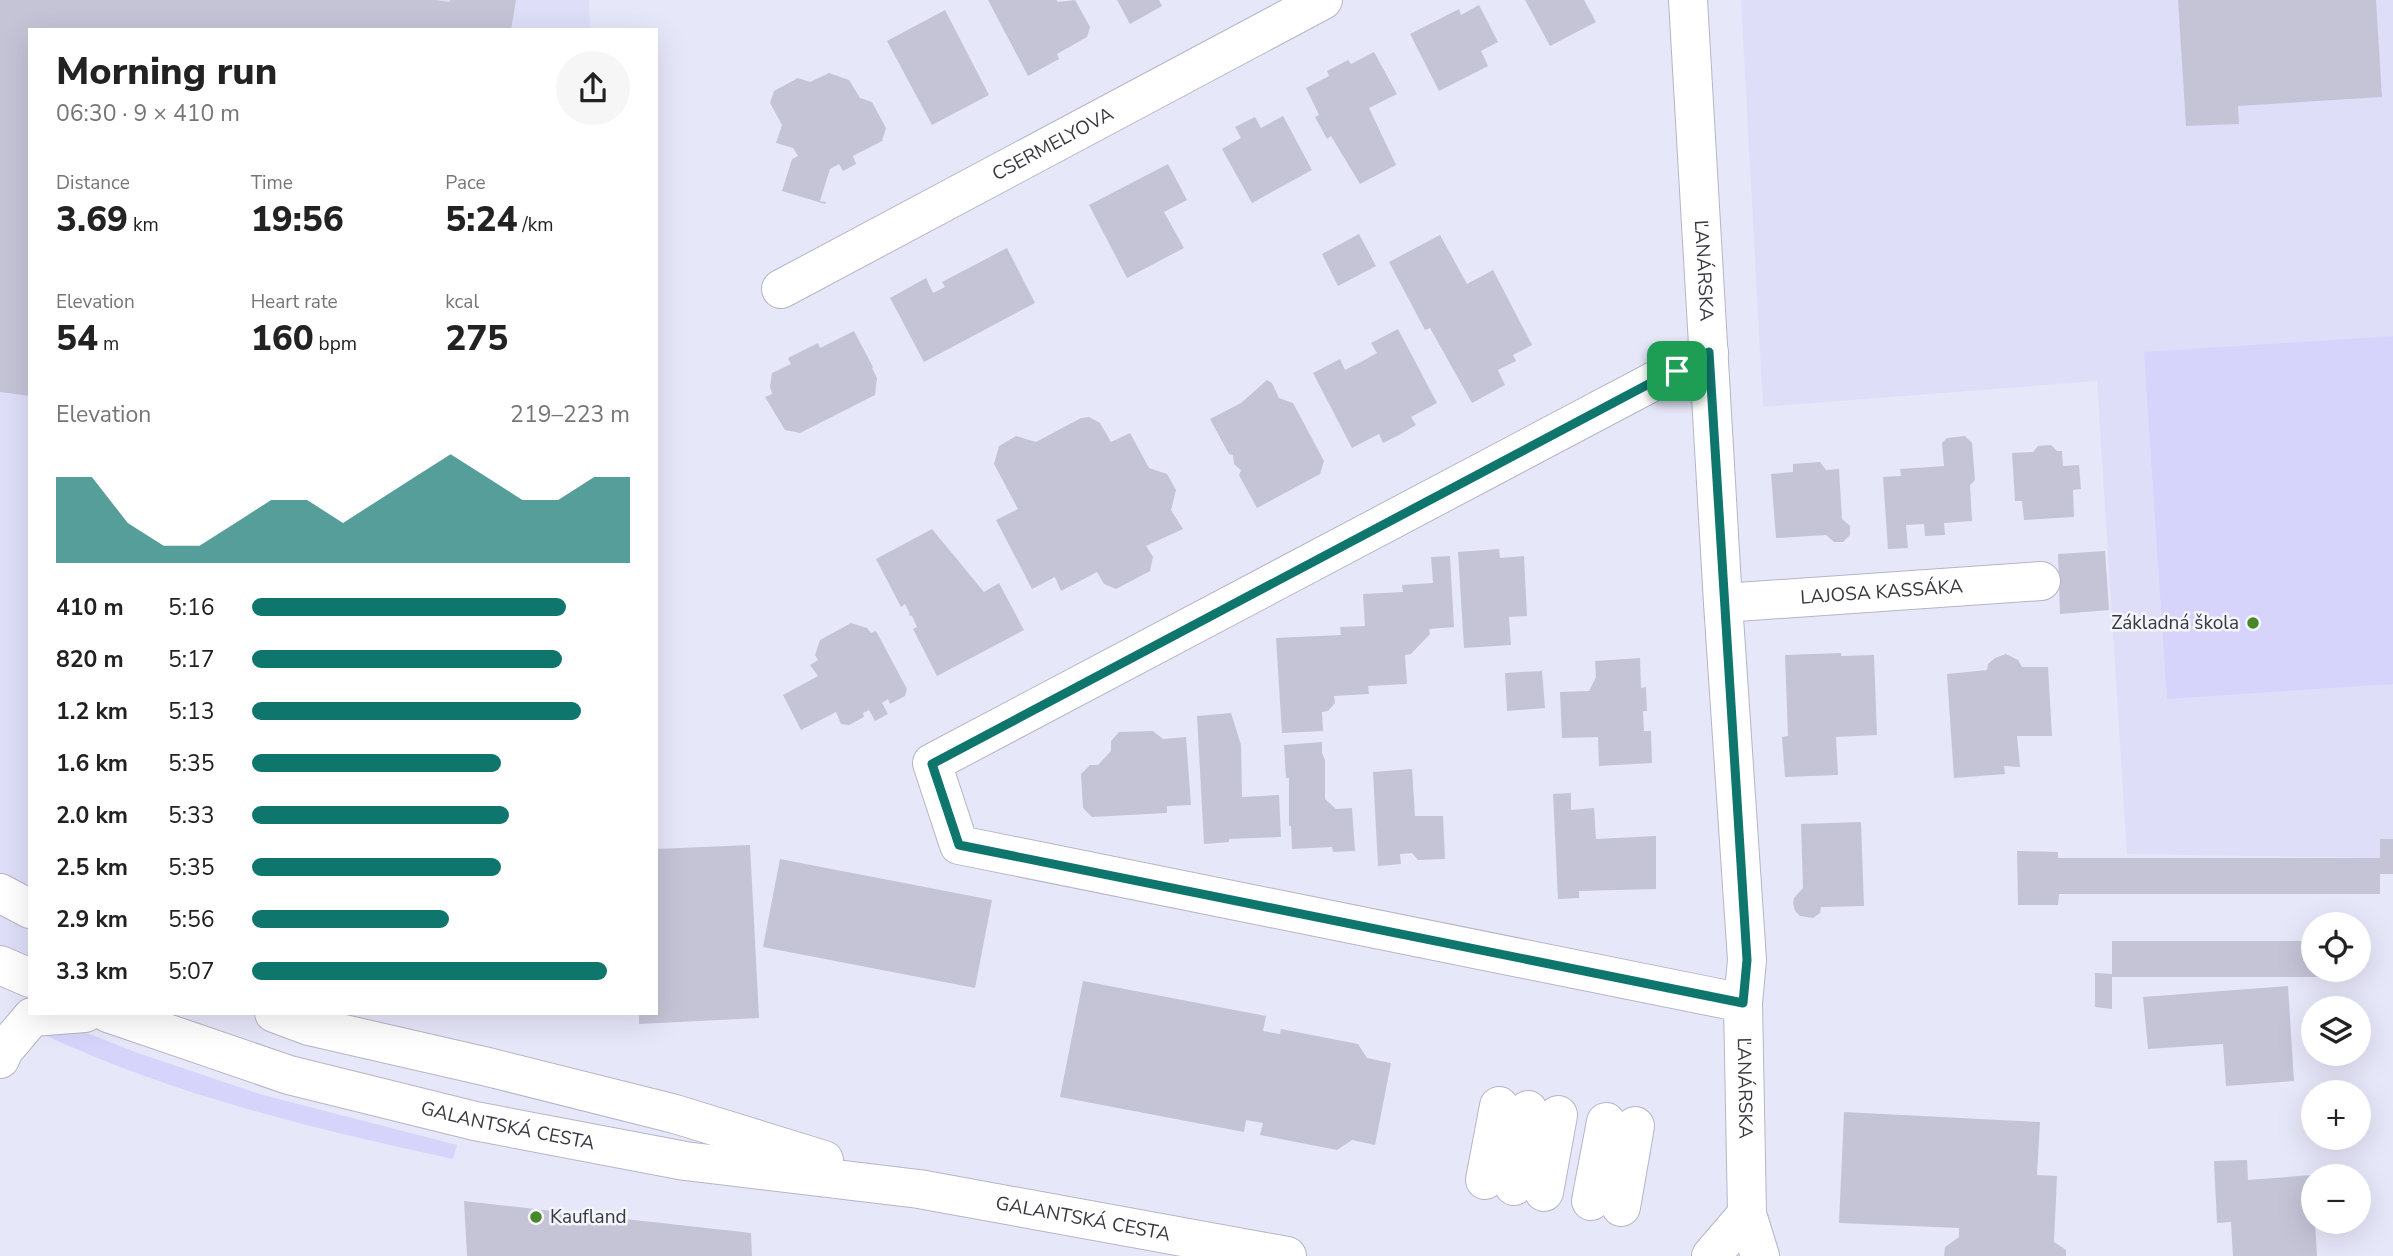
<!DOCTYPE html>
<meta charset="utf-8">
<style>
body{margin:0;font-family:"Nunito Sans",sans-serif;background:#f6f6f6;color:#222;height:100vh;display:flex;flex-direction:column;font-size:26px;white-space:nowrap}
*{box-sizing:border-box;margin:0}
p{font-size:23px;color:#767676}
.icon{flex:none;width:38px;height:38px;fill:none;stroke:currentColor;stroke-width:2;stroke-linecap:round;stroke-linejoin:round}
.map{position:relative;flex:1;overflow:hidden}
.details{position:absolute;left:28px;top:28px;width:630px;height:987px;display:flex;flex-direction:column;background:#fff;border-radius:0px;box-shadow:0 7px 28px #0002}
.details>*{flex:none}
.controls{position:absolute;left:2301px;top:912px;display:grid;gap:14px}
.controls a{display:grid;place-items:center;width:70px;height:70px;border-radius:50%;background:#fff;box-shadow:0 7px 28px #0002;font-size:35px}
.pin{position:absolute;display:grid;place-items:center;width:60px;height:60px;color:#fff;margin:-30px;border-radius:14px;box-shadow:0 4px 10px #0006}
.round{display:grid;place-items:center;flex:none;width:74px;height:74px;border-radius:37px;background:#f6f6f6}
.overview{display:flex;align-items:center;justify-content:space-between;height:119px;padding:0 28px}
h1{font-size:38px;font-weight:800;line-height:52px}
.metrics{display:grid;grid-template-columns:repeat(3,1fr);gap:10px;height:119px;padding:7px 28px}
.metrics div{display:grid;align-content:center}
.metrics b{font-size:35px;font-weight:800}
.metrics small{font-size:19px;font-weight:400}
.metrics p{font-size:19px}
.chart{height:196px;padding:14px 28px}
.chart p{display:flex;justify-content:space-between}
.chart svg{width:100%;height:126px;margin-top:7px;fill:#0f766e;opacity:.7}
ul{padding:0 28px;list-style:none;font-size:23px}
li{display:grid;grid-template-columns:112px 84px 1fr;align-items:center;height:52px}
li i{height:18px;border-radius:9px;background:#0f766e}
.map>svg:first-child{display:block}
.built{fill:#dfdef9}
.green{fill:#d6d4fb}
.building{fill:#c5c4d7}
.lines{fill:none;stroke-linecap:round;stroke-linejoin:round}
.minor-casing{stroke:#b5b5c7;stroke-width:40}
.major-casing{stroke:#b5b5c7;stroke-width:40}
.minor{stroke:#fff;stroke-width:38}
.major{stroke:#fff;stroke-width:38}
.route-casing{stroke:#fff;stroke-width:14}
.route{stroke:#0f766e;stroke-width:9}
.poi-dot{fill:#488828;stroke:#f5f5fd;stroke-width:2.5}
.labels{text-anchor:middle;dominant-baseline:central;stroke-width:5;stroke-linejoin:round;paint-order:stroke}
.street-label{font-size:19px;fill:#383840;stroke:#f5f5fd}
.poi-label{font-size:19px;fill:#383840;stroke:#f5f5fd;text-anchor:end}
</style>
<div class="map">
<svg width="2393" height="1256" viewBox="0 0 2393 1256">
<rect width="100%" height="100%" fill="#e7e7fa"/>
<path class="built" d="M0,0h589l1,30h-560v925l-30,8z
M1741,0h652v839h-13v19l-253,-4 -30,-473 -334,26z"/>
<path class="green" d="M2393,336v348l-226,15 -23,-347z
M79,1030l59,23 125,42 194,50 -4,14c-140,-30 -283,-65 -413,-126z"/>
<path class="building" d="M0,0h435l15,2v-2h66l-5,30h-481v366l-30,-4z
M988,0h68l2,2 17,-2 15,27 -3,10 -30,17 2,5 -31,17z
M1117,0h42l3,6 -32,18z
M1525,0h59l12,22 -46,24z
M2178,0h198l6,97 -144,9 1,18 -53,2z
M1479,5l19,37 -17,9 7,15 -49,25 -29,-57 49,-25 2,6z
M945,10l44,85 -57,30 -45,-84z
M1374,52l23,42 -28,14 27,57 -36,19 -29,-48 -4,3 -12,-22 4,-2 -13,-27 23,-12 -2,-5 21,-11 3,4z
M829,73l20,7 11,18 12,4 14,26 -4,13 -29,15 3,8 -13,7 -4,-7 -9,5 -10,32 6,1 -1,2 -43,-13 10,-32 6,-3 -5,-8 -17,-5 6,-18 -12,-22 4,-12 24,-13 12,4z
M1283,116l29,54 -60,33 -30,-54 19,-11 -6,-11 20,-10 6,11z
M1168,164l19,36 -23,12 20,36 -57,30 -38,-73z
M1359,234l17,32 -38,20 -16,-32z
M1440,235l27,49 26,-14 39,75 -19,10 3,6 -18,9 7,15 -33,18 -42,-75 -5,2 -36,-68z
M1007,248l28,55 -111,59 -34,-64 36,-20 7,15 12,-6 -3,-5z
M1398,329l39,74 -26,14 5,8 -17,10 -16,8 -4,-9 -27,14 -39,-75 27,-14 5,11 16,-8 16,-9 -6,-10z
M854,331l19,36 -1,1 5,10 -2,17 -75,38 -15,-3 -20,-33 7,-3 -2,-8 2,-13 19,-9 -3,-6 30,-15 2,5z
M1267,380l5,3 7,15 14,5 31,58 -4,13 -63,34 -18,-33 2,-5 -7,-6 -1,-9 -4,-1 -19,-35 31,-16z
M1089,417l11,6 11,19 19,-9 19,35 18,6 9,16 -5,20 12,19 -37,17 7,11 -3,14 -34,18 -12,-5 -7,-12 -36,19 -6,-14 -23,12 -36,-69 22,-11 -24,-45 5,-18 17,-10 20,6 45,-24z
M1965,436l7,7 3,37 -5,5 2,36 -28,2 1,12 -20,1 -1,-12 -18,1 2,23 -20,1 -5,-72 18,-1 -1,-7 44,-3 -2,-23 5,-5z
M2051,445l6,6h5l1,15 16,-1 2,24 -8,1 1,27 -50,3 -2,-19h-7l-3,-48 21,-1 5,-6z
M1820,462l6,8 13,-1 3,50 8,7v9l-7,7h-9l-8,-7 -50,3 -5,-64 22,-2v-8z
M932,529l52,63 15,-9 25,47 -87,46 -24,-47 4,-2 -5,-11 -4,-1 2,-1 -5,-10 -4,3 -25,-48z
M1499,549l1,9 24,-2 3,60 -18,1 2,28 -47,3 -6,-96z
M2105,551l4,59 -49,4 -2,-60z
M1450,556l4,71 -25,2 1,5 -19,20 -6,1 2,29 -39,2 1,8 -35,2 1,7 -7,8 -6,1 1,19 -41,2 -6,-95 65,-3 -1,-8 25,-1 -2,-32 40,-2 -1,-7 31,-2 -2,-26z
M851,623l16,5 4,5 5,-2 31,58 -2,7 -15,8 -2,-5 -6,4 6,11 -13,7 -6,-11 -6,3 1,4 -15,8 -8,-1 -5,-12 -35,18 -18,-35 35,-19 -8,-11 8,-5 -3,-5 5,-15z
M1841,653v3l33,-1 3,80 -41,2 2,38 -53,2 -3,-40 6,-1 -3,-81z
M2006,654l12,6 4,7h26l4,69h-35l3,31 -16,-1 1,8 -51,4 -7,-104 40,-4 1,-6 7,-6z
M1640,658l1,30 5,-1 1,24h-4l1,20h7l1,32 -53,3 -1,-29 -36,1 -2,-46 29,-1 7,-14 -1,-16z
M1542,671l3,37 -38,3 -2,-38z
M1231,713l10,32 1,52 37,-2 2,42 -52,2v3l-25,2 -7,-128z
M1153,731l10,8 23,-2 5,68 -24,1v7l-75,4 -9,-9 -2,-34 9,-9h8l13,-14v-10l8,-9z
M1322,742v11l3,7v39l11,10 16,-1 3,43 -22,1 -1,-5 -40,2 -1,-23h-2v-48h-3l-2,-33z
M1412,769l3,47h28l2,43 -27,1 -6,-7 -12,1 1,10 -23,2 -5,-94z
M1571,793v17l23,-2 2,31 60,-3v53l-77,2v7l-21,1 -5,-105z
M1861,822l3,84 -43,1 -1,6 -7,5 -13,-2 -5,-5 -2,-8 1,-5 9,-10 -2,-64z
M2380,839h13v35h-13v20h-321l-1,11h-40l-1,-54 41,1v6h322z
M750,845l9,173 -120,6v-11h17v-164z
M780,859l212,41 -17,88 -212,-41z
M2112,941h202v29h12v7h-214v32l-17,-2v-34l17,1z
M1083,981l183,35 -3,15 17,3 1,-5 77,15 9,14 24,5 -16,82 -23,-5 -15,10 -77,-15 3,-12 -17,-3 -2,12 -184,-35z
M2288,986l6,95 -68,5 -3,-42 -75,5 -5,-52z
M1844,1112l196,10 -3,53 20,1 -3,66 12,8v6h-122l1,-9 14,-10v-9l-120,-5z
M2247,1160l1,20 64,-5 5,81h-84l-2,-34 -14,1 -3,-62z
M464,1201l287,32 1,23h-285z"/>
<g class="lines">
<defs>
<g id="minor">
<path id="s1" d="M1688,0l35,603 24,357 -4,43 4,211 13,42"/>
<path id="s2" d="M781,289l542,-289"/>
<path d="M1709,352l-777,411 27,82 784,158"/>
<path id="s3" d="M1723,603l318,-22"/>
<path d="M0,1059l4,-9 28,-33 53,-4"/>
<path d="M1485,1180l14,-74"/>
<path d="M1514,1186l14,-76"/>
<path d="M1544,1192l14,-77"/>
<path d="M1591,1201l15,-79"/>
<path d="M1621,1207l14,-81"/>
<path d="M1711,1256l36,-42"/>
</g>
<g id="major">
<path d="M0,893l30,16"/>
<path d="M0,965l30,13"/>
<path id="s4" d="M108,1013l181,62 186,46 210,40 234,28 368,67"/>
<path d="M274,1013l35,13 179,41 187,47 149,46"/>
</g>
</defs>
<use href="#minor" class="minor-casing"/>
<use href="#major" class="major-casing"/>
<use href="#minor" class="minor"/>
<use href="#major" class="major"/>
</g>
<g class="lines">
<defs>
<path id="route" d="M1709,352l38,608 -4,43 -784,-158 -27,-81z"/>
</defs>
<use href="#route" class="route-casing"/>
<use href="#route" class="route"/>
</g>
<g class="poi-dot">
<circle cx="2253" cy="623" r="7"/>
<circle cx="536" cy="1217" r="7"/>
</g>
<g class="labels">
<g class="street-label">
<text stroke="none"><textPath href="#s2" startOffset="308">CSERMELYOVA</textPath></text>
<text stroke="none"><textPath href="#s1" startOffset="271">ĽANÁRSKA</textPath></text>
<text stroke="none"><textPath href="#s3" startOffset="159">LAJOSA KASSÁKA</textPath></text>
<text stroke="none"><textPath href="#s1" startOffset="1090">ĽANÁRSKA</textPath></text>
<text stroke="none"><textPath href="#s4" startOffset="416">GALANTSKÁ CESTA</textPath></text>
<text stroke="none"><textPath href="#s4" startOffset="999">GALANTSKÁ CESTA</textPath></text>
</g>
<g class="poi-label">
<text x="2239" y="623">Základná škola</text>
<text x="550" y="1217" text-anchor="start">Kaufland</text>
</g>
</g>
</svg>
<div class="controls">
<a><svg class="icon" aria-label="locate" viewBox="0 0 24 24"><circle cx="12" cy="12" r="6"/><path d="M12 2v4M12 18v4M2 12h4M18 12h4"/></svg></a>
<a><svg class="icon" aria-label="layers" viewBox="0 0 24 24"><path d="M12 4l9 5-9 5-9-5zM3 14l9 5 9-5"/></svg></a>
<a>+</a>
<a>−</a>
</div>
<div class="pin" style="left:1677px;top:371px;background:#1e9e55"><svg class="icon" aria-label="arrive" viewBox="0 0 24 24"><path d="M6 21V4h12l-3 4 3 4H6"/></svg></div>
<section class="details">
<div class="overview"><div><h1>Morning run</h1><p>06:30 · 9 × 410 m</p></div><a class="round"><svg class="icon" aria-label="share" viewBox="0 0 24 24"><path d="M12 15V3M7 8l5-5 5 5M5 13v7h14v-7"/></svg></a></div>
<div class="metrics">
<div><p>Distance</p><b>3.69<small> km</small></b></div>
<div><p>Time</p><b>19:56</b></div>
<div><p>Pace</p><b>5:24<small> /km</small></b></div>
</div>
<div class="metrics">
<div><p>Elevation</p><b>54<small> m</small></b></div>
<div><p>Heart rate</p><b>160<small> bpm</small></b></div>
<div><p>kcal</p><b>275</b></div>
</div>
<div class="chart"><p><span>Elevation</span>219–223 m</p>
<svg viewBox="0 0 160 44" preserveAspectRatio="none"><path d="M0 44V14L10 14L20 30L30 38L40 38L50 30L60 22L70 22L80 30L90 22L100 14L110 6L120 14L130 22L140 22L150 14L160 14V44z"/></svg>
</div>
<ul>
<li><b>410 m</b>5:16<i style="width:83%"></i></li>
<li><b>820 m</b>5:17<i style="width:82%"></i></li>
<li><b>1.2 km</b>5:13<i style="width:87%"></i></li>
<li><b>1.6 km</b>5:35<i style="width:66%"></i></li>
<li><b>2.0 km</b>5:33<i style="width:68%"></i></li>
<li><b>2.5 km</b>5:35<i style="width:66%"></i></li>
<li><b>2.9 km</b>5:56<i style="width:52%"></i></li>
<li><b>3.3 km</b>5:07<i style="width:94%"></i></li>
</ul>
</section>
</div>
